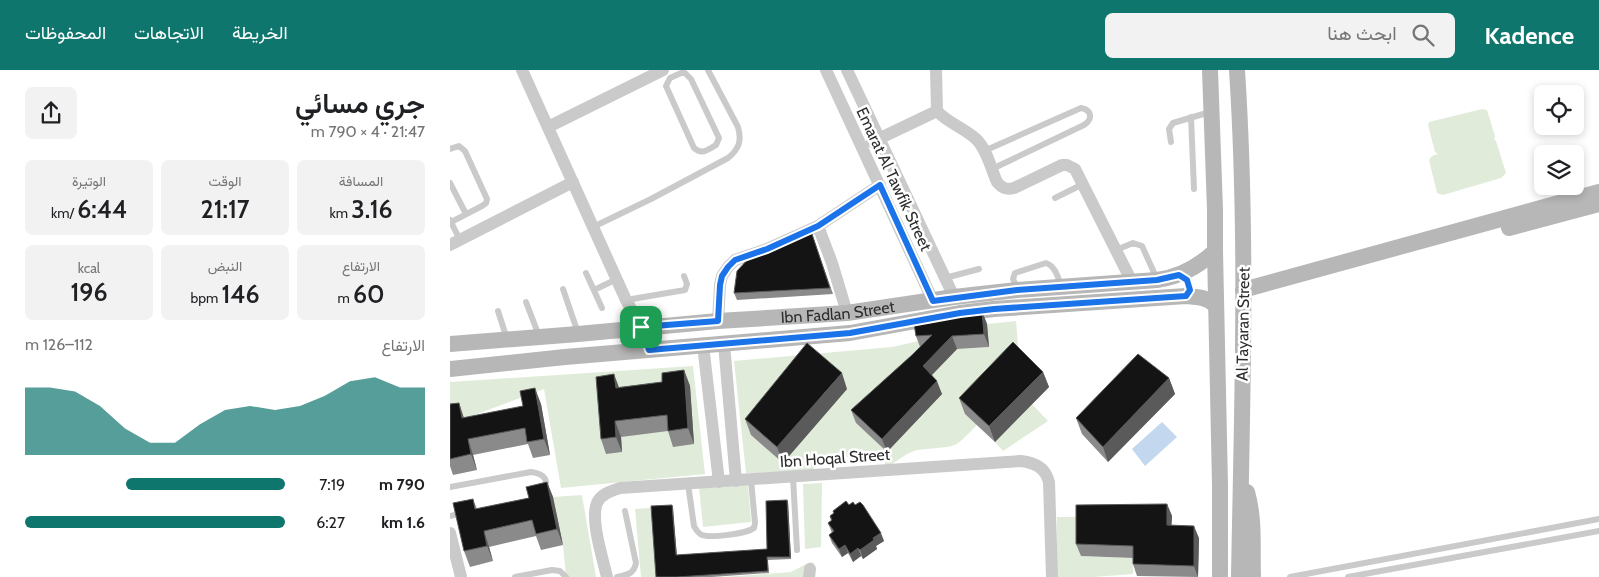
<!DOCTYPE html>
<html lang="ar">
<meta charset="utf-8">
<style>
body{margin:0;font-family:Cabin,Vazirmatn,sans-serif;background:#f2f2f2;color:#202124;direction:rtl;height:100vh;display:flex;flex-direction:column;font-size:19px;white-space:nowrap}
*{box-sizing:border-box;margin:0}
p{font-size:16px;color:#757577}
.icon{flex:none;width:28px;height:28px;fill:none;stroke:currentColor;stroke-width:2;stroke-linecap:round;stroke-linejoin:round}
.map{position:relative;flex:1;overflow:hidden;direction:ltr}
.side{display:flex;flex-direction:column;background:#fff;width:450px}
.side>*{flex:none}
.fabs{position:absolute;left:1084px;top:15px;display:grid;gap:10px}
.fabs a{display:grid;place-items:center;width:50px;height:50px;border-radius:8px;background:#fff;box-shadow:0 2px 8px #0003;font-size:25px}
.pin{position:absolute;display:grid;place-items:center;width:42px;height:42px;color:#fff;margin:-21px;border-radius:10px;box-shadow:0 2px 8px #0006}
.round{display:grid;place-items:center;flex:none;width:52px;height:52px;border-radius:8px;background:#f2f2f2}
.summary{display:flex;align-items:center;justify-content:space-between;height:85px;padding:0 25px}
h1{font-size:28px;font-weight:600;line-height:38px}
.metrics{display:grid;grid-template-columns:repeat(3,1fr);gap:8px;height:85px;padding:5px 25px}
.metrics div{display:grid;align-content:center;border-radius:8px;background:#f2f2f2;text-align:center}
.metrics b{font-size:25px;font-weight:600}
.metrics small{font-size:14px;font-weight:400}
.metrics p{font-size:14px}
.chart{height:140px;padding:10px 25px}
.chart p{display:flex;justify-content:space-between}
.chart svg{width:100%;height:90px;margin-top:5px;fill:#0f766e;opacity:.7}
ul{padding:0 25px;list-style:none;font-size:16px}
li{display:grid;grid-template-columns:80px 60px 1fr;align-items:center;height:38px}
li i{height:12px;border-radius:6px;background:#0f766e}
header{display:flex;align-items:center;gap:30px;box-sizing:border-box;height:70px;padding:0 25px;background:#0f766e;color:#fff}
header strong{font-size:24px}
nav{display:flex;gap:28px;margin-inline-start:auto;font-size:18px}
.search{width:350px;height:45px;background:#f2f2f2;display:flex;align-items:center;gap:12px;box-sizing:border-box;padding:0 18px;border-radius:8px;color:#757577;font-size:19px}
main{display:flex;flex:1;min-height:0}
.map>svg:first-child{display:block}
.green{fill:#e0ecd9}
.water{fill:#c3d7ee}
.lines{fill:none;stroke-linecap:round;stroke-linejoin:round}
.lane{stroke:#cacaca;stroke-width:6}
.street{stroke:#cacaca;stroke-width:12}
.secondary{stroke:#b7b7b7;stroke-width:16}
.wall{fill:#8a8a8a}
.shaded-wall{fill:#5a5a5a}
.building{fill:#141414;stroke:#5a5a5a}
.route-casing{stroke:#fff;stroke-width:10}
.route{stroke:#1a73e8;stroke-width:6}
.labels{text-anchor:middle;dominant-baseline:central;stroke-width:5;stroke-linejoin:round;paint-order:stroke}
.street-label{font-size:16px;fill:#2d2d2d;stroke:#fff}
</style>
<header>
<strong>Kadence</strong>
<div class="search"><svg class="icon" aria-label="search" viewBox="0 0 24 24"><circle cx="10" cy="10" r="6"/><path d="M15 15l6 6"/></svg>ابحث هنا</div>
<nav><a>الخريطة</a><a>الاتجاهات</a><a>المحفوظات</a></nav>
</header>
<main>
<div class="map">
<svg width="1149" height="507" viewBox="0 0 1149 507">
<rect width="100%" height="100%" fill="#fff"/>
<path class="green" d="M1032,39l5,1 8,26 -1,3 2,2 10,32 -5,5 -58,17 -6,-2 -8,-33 3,-4 6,-2 -3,-2 -7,-27 1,-3z
M566,251l3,36 -42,68 -15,15 -7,5 -8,2 -30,3 -10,4 -21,14 -3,-13 -70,4 1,13 -68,1 -12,-112 158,-14 27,-6 2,8 -65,74 31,29 41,-73 29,-30 32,-2 -2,-23z
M243,296l12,108 -144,14 -17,-99 -80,30 -14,2v-39z
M582,334l16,17 -45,30 -8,-9z
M372,413l-1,64 -16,2 -2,-65z
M298,414l3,38 -48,5 -4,-39z
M132,425l14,82h-30l-3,-32 -10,-48z
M201,438l6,69h-16l-6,-68z
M607,447h24v39l52,2v16l-39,3h-38z
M360,492l4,1 1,14h-92l68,-5z"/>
<path class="water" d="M712,352l15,15 -32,29 -13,-17z"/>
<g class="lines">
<path class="lane" d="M231,3h4l6,6 28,59 -3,7c-8,5 -14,10 -22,3l-28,-62 4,-8z
M741,47l3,72
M721,72l-2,-13 4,-6 37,-11
M0,79l9,-3 6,5 22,48 -1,4 -4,3 -31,16
M534,81l97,-43c11,2 12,11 3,17l-92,44
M0,113l16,31
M605,128l28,-14
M0,150l10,20
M143,157l58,-28 77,-41c11,-9 14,-17 10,-31l-30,-57
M666,180l17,-7 9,3 15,33
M136,203l16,35
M495,208l34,-9
M567,218l-4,-9 2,-6 31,-10c9,3 12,14 15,23
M113,219l15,44
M144,220l23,-11
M176,230l59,-10 2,-6 -3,-8
M76,232l13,34
M48,241l9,28
M343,407l4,73
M238,414l6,42c2,4 4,7 8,9 9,3 44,-1 52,-7l1,-5 -4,-43
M0,417l81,-15c9,1 18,5 14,16
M0,446l13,-3
M65,507l37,-7 8,1 6,6
M167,507c10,-2 17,-3 19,-14l-11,-52
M840,507l309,-58
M898,507l251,-46"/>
<path class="street" d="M72,0l104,230 15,27 8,23
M376,0l107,231
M397,0l107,227
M486,0l1,41c11,12 27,17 39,28 11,10 15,30 21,43 5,6 9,8 17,6l48,-23h5l8,4 57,113
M98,57l115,-57
M422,72l65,-31
M368,156l14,37 15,50
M0,175l123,-63
M268,251l2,-36 2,-9 6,-9 7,-7 32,-11 51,-23 62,-41
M274,274l12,137
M253,275l16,137
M0,463l11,44
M157,507c-4,-18 -17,-57 -10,-74 4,-9 14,-12 23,-15l401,-27c14,2 24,6 28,21l3,95
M359,507l1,-8"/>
<g class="secondary">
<path d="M760,0l5,140v41l5,234v92"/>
<path d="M787,0c11,169 5,338 2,507"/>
<path d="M1059,158l90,-24"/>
<path d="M793,220l356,-98"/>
<path id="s1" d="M0,274l128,-10 140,-13 129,-8 107,-16 63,-7 140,-10c23,-3 41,-13 58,-29"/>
<path d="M0,299l115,-12 285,-24 110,-20 34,-4 192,-13c11,1 21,1 29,9"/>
<path d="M797,422c8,27 5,57 6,85"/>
</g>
</g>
<path class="wall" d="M361,161l22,63 -96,6 -3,-7z
M532,241l5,13 2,23 -32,2 -25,26 10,19 -55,58 -31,-29 -5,-13 61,-55 8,-8 -4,-11z
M234,300l6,16 4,58 -21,3 -5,-16 -47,6 1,15 -16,2 -5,-15 18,-52 43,-5z
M593,302l6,15 -54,55 -30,-28 -6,-16z
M719,308l6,16 -67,68 -26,-28 -6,-16z
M397,319l-64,74 -32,-28 -6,-16z
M9,333l5,15 77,-14 9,51 -17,3 -5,-14 -55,11 4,15 -24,5 -3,-9v-62z
M97,412l6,15 10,48 -22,5 -5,-14 -47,11 4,14 -23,6 -6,-16 9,-52 4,10 52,-11z
M337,430l1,2 3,57 -23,1 1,13 -57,4h-56l16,-72 5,50 90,-6z
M717,434l5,12 -1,10 28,12 -1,39 -61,-1 -4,-12v-6l-52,-2 -5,-12z
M399,435l35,36 -8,5 1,3 -14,10 -2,-3 -8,6 -5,-9 -6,4 -10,-14 -3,-8 3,-2 -4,-10 3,-2 -1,-5 4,-3 -1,-2z"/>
<path class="shaded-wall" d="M532,241l5,13 2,23 -5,-13z
M502,266l5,13 -29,30 -5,-13z
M234,300l6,16 4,58 -6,-16z
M593,302l6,15 -54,55 -6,-16z
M392,303l5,16 -64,74 -6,-16z
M164,304l6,16 -4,-2z
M719,308l6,16 -67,68 -5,-15z
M487,311l5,13 -55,58 -5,-13z
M85,318l6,16 9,51 -6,-16z
M9,333l5,16 -2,-1z
M165,351l6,16 1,15 -6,-15z
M18,369l5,16 4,15 -6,-16z
M97,412l6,15 10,48 -6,-16z
M337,430l1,2 3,57 -1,-2z
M717,434l5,12 -1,21 -4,-12z
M222,435l1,2 4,51 -1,-3z
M744,456l5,12 -1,39 -4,-11z
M34,461l5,16 4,14 -6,-15z
M431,463l3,8 -8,5 1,3 -14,10 -3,-9 13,-12z
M395,475l3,8 -6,4 -3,-8z
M408,478l3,8 -8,6 -3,-8z"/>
<path class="building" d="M361,161l19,57 -96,5 3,-22 12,-13z
M532,241l2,23 -32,2 -29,30 14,15 -55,58 -31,-29 61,-55 20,-20 -16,1 -2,-12z
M563,272l30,30 -54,54 -30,-28z
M357,273l35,30 -65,74 -32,-28z
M688,284l31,24 -66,69 -27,-29z
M234,300l4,58 -20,3 -1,-16 -52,6 1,16 -15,2 -5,-62 18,-3 2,14 46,-6v-9z
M85,318l9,51 -17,3 -2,-14 -57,11 3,15 -21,5v-55l9,-1 3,15 61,-12 -3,-15z
M97,412l10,47 -21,5 -4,-14 -48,11 3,15 -23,5 -11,-48 20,-4 2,10 54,-11 -3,-11z
M337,430l3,57h-23l1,14 -91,6h-21l-5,-71 21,-1 4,50 91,-6 -1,-48z
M396,431l3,4 4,-3 2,3 5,-3 3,3 18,28 -8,5 1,2 -14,10 -2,-2 -8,6 -5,-9 -6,4 -10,-14 5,-4 -6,-8 4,-3 -2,-4 4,-3 -1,-2z
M717,434v21l27,1v40l-61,-2v-18l-57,-2v-39z"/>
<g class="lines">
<defs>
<path id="route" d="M430,115l53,116 84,-11 140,-10 22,-5 8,5 3,10 -4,6 -192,13 -34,4 -110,20 -201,17 -8,-23 77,-6 2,-36 2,-9 6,-9 7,-7 32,-11 51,-23z"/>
</defs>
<use href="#route" class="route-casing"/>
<use href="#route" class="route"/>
</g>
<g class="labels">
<g class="street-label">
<text transform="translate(444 109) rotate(65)">Emarat Al Tawfik Street</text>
<text stroke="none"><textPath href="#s1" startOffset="389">Ibn Fadlan Street</textPath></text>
<text transform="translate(793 254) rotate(-89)">Al Tayaran Street</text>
<text transform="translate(385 388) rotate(-4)">Ibn Hoqal Street</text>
</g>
</g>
</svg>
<div class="fabs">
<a><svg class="icon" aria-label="locate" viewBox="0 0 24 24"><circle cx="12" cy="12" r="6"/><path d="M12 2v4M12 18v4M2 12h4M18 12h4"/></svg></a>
<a><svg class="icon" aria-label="layers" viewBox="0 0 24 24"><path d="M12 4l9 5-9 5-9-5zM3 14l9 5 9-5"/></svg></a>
</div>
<div class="pin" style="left:191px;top:257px;background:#1e9e55"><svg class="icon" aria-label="arrive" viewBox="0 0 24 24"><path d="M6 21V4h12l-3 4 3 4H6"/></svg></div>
</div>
<section class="side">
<div class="summary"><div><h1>جري مسائي</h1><p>21:47 · 4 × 790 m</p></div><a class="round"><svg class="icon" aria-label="share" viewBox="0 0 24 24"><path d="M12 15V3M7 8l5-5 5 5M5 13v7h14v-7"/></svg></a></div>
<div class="metrics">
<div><p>المسافة</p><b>3.16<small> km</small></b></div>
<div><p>الوقت</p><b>21:17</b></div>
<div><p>الوتيرة</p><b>6:44<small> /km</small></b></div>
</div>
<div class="metrics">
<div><p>الارتفاع</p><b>60<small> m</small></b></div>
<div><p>النبض</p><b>146<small> bpm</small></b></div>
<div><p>kcal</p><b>196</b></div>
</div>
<div class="chart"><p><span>الارتفاع</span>112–126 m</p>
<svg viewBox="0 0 160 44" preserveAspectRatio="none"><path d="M0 44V11L10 11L20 13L30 20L40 31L50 38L60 38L70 29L80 22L90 20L100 22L110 20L120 15L130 8L140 6L150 11L160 11V44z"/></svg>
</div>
<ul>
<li><b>790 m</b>7:19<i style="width:61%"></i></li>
<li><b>1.6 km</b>6:27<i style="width:100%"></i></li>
</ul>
</section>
</main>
